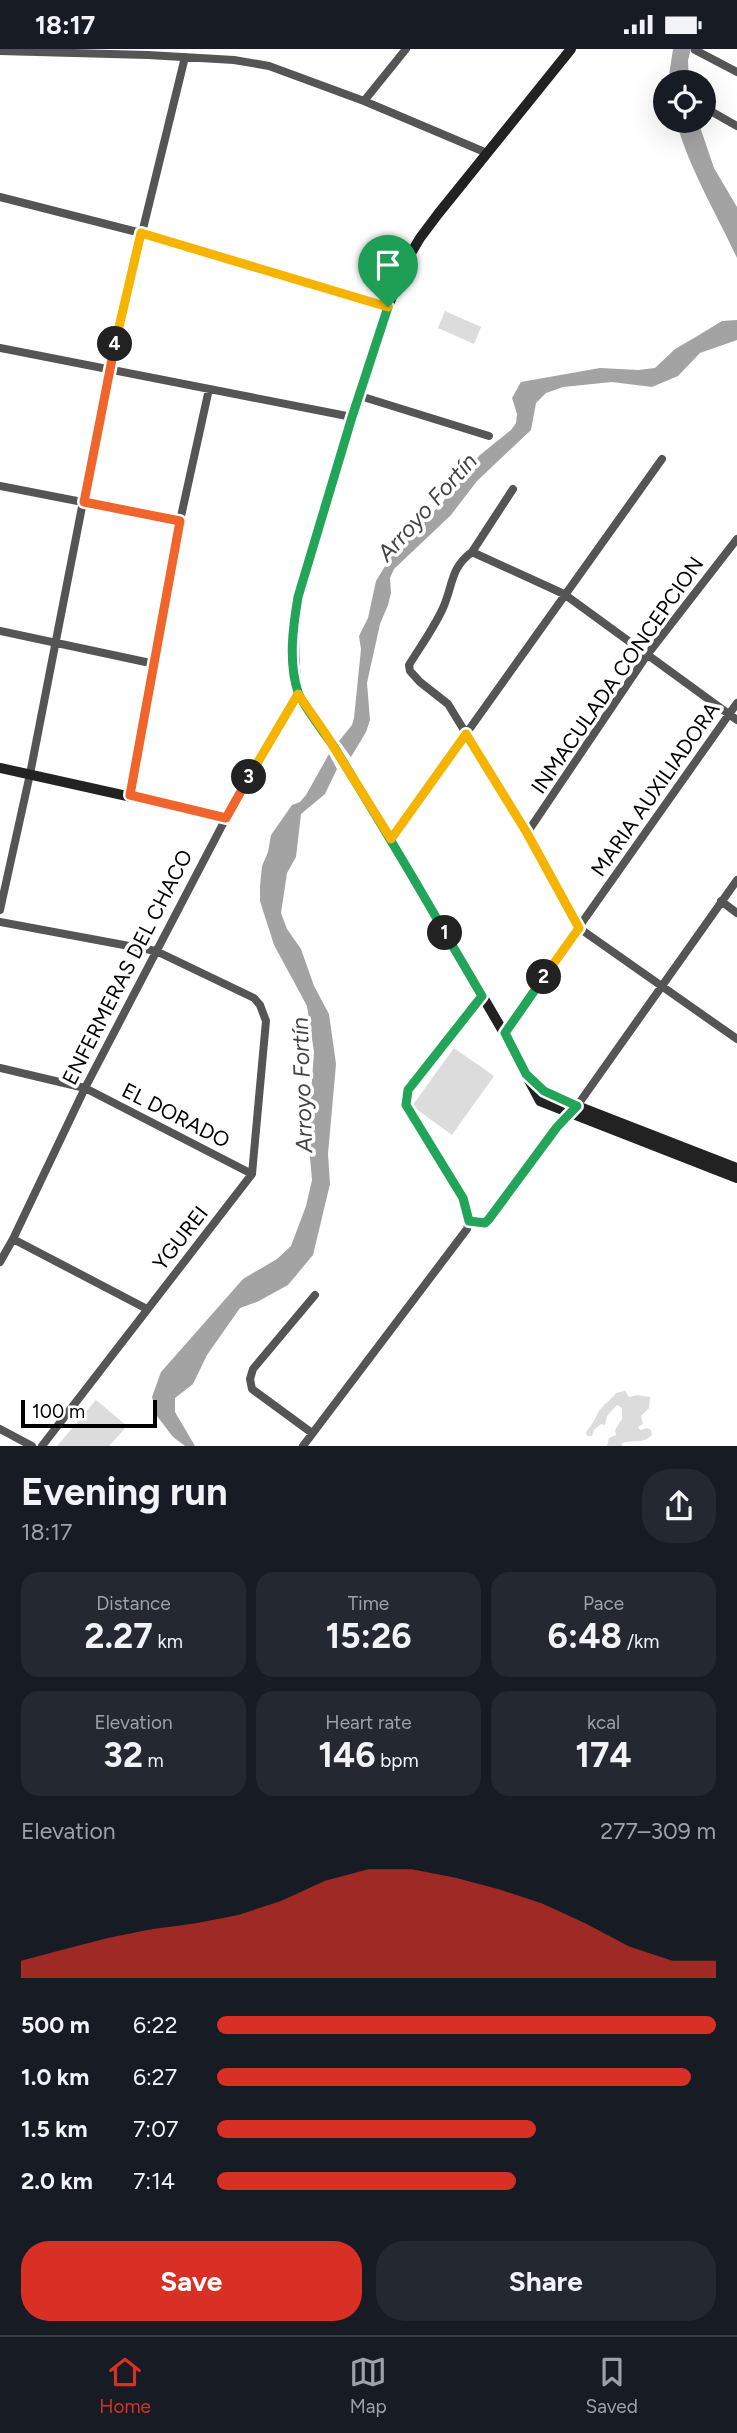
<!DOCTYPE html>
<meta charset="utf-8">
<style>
body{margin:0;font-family:Figtree,sans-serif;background:#242831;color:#f1f3f6;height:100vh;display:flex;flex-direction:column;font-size:26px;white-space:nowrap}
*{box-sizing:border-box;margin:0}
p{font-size:23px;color:#9ea1a6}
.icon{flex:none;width:38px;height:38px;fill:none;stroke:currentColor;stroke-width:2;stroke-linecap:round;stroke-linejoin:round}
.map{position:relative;height:1397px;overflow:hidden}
.details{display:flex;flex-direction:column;background:#171b24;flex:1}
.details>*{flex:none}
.tools{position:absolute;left:653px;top:21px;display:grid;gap:14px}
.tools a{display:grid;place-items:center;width:63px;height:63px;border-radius:50%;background:#171b24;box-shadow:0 7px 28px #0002;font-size:35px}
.scale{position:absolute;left:21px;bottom:18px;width:136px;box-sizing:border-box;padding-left:7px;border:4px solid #000;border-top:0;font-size:19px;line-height:24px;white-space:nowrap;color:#000;-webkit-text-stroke:5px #fff;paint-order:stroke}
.pin{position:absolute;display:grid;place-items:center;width:60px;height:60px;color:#fff;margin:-72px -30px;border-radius:50% 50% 50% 0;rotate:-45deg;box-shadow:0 0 7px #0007}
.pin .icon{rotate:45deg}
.km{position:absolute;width:35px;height:35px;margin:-18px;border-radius:50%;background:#222;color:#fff;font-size:19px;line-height:35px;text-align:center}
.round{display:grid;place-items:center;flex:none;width:74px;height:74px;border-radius:28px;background:#242831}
.headline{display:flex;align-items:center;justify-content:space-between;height:119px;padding:0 21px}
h1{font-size:38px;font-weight:700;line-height:52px}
.metrics{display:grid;grid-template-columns:repeat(3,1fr);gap:10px;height:119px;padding:7px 21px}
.metrics div{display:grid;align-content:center;border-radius:18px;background:#242831;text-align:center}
.metrics b{font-size:35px;font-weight:700}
.metrics small{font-size:19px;font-weight:400}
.metrics p{font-size:19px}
.chart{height:196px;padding:14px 21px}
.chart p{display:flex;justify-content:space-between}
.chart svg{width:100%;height:126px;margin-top:7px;fill:#d93025;opacity:.7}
.cta{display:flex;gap:14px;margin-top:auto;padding:14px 21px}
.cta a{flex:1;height:80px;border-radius:28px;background:#d93025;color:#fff;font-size:28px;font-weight:700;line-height:80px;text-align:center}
.cta a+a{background:#242831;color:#f1f3f6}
ul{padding:0 21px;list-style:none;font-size:23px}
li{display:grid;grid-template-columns:112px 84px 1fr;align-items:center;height:52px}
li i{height:18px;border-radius:9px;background:#d93025}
.status{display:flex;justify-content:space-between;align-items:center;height:49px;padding:0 35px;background:#171b24;direction:ltr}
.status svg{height:19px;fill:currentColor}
.dock{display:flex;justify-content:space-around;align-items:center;height:98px;border-top:2px solid #363941;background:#171b24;font-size:19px;color:#9ea1a6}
.dock a{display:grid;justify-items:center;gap:4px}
.dock .selected{color:#d93025}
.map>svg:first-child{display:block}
.green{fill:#dcdcdc}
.water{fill:#a3a3a3}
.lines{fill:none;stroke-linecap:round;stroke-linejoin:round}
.street{stroke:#555;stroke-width:8}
.secondary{stroke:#222;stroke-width:10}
.split-1-casing{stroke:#fff;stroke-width:14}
.split-2-casing{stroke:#fff;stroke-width:14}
.split-3-casing{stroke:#fff;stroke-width:14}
.split-4-casing{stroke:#fff;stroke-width:14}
.split-5-casing{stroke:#fff;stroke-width:14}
.split-1{stroke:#22a559;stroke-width:9}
.split-2{stroke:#22a559;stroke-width:9}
.split-3{stroke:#f5b400;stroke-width:9}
.split-4{stroke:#f0652b;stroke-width:9}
.split-5{stroke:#f5b400;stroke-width:9}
.labels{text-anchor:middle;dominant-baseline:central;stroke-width:7;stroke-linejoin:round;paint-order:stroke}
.street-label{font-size:21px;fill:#000;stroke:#fff}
.water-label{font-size:23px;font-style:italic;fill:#444;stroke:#fff}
</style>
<div class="status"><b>18:17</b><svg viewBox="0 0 49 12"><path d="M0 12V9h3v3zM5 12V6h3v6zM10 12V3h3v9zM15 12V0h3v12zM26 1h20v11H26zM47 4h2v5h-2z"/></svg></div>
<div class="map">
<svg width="737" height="1397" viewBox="0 0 737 1397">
<rect width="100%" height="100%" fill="#fff"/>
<path class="green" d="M445,262l36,16 -7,17 -36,-16z
M454,999l40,28 -42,59 -40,-29z
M625,1342l4,6 8,-2 13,2 -1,11 -8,8 2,8 -5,3 2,3 7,-2 4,2 1,5c-10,10 -19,4 -30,8v3h-15l2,-8 7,-3 -1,-5 7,-11v-11l-5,-3 -10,11 -2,9 -4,-1 -7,6 -2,6h-5l-1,-4c6,-7 9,-13 13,-21 5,-7 12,-11 17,-18z
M96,1351l31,26 -18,20h-52z"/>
<path class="water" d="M673,0h18l-3,11 1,22h-21z
M676,72h22l16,47 23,39v51c-21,-45 -48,-90 -61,-137z
M737,271v20l-37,13 -22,23 -26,11 -40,-5 -49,5 -17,6 -10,10 -5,27 -54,51 -26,34 -57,54 -4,9 1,15 -3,12 -8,19 -13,59 3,37 -4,12 -15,25 -12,-16 13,-16 2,-7 7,-69 -2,-13 9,-18 8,-37 19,-31 48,-48 15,-23 22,-24 31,-25 5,-7 1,-9 -5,-16 9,-16 79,-14 38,2 17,-2 20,-19 19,-11 28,-17z
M329,705l8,15 -12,25 -24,20 -5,43 -9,16 -6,40 6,16 14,20 13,37 15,28 7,50 -8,90 2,30 -17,71 -25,30 -31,17 -17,6 -33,47 -14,29 -18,14v14l20,34h-10l-12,-9 -16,-21 -5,-19 9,-25 82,-93 34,-20 14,-13 15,-40 6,-26 -4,-45 6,-83 -7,-46 -33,-61 -14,-44v-15l2,-20 6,-14 3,-17 21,-30 8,-3 6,-7z"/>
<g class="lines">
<path class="street" d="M695,1l42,22
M0,2l148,4 86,5 35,6 95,35 123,52
M364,52l42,-52
M707,60l30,17
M0,148l141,36 247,74
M0,299l352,69
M360,347l129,40
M0,437l180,35
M513,440l-41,63c-22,16 -19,34 -29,56 -9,20 -23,39 -34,57l1,6 10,11 28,22 79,129 52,95 158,111
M472,503l92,42 173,126
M0,582l155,33
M130,746l50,-274 29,-132
M527,784l120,-178 90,-116
M391,790l271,-380
M721,852l16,12
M0,861l30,-136 79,-406 76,-311
M0,873l156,29 98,47 6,7 6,16 -14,153 -210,272
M504,984l233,-330
M0,1019l85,20 167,86
M469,1172l-6,-23 -57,-93 2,-15 74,-93
M13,1190l134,70
M0,1213l13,-23 72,-151 141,-270
M0,1380l32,17
M312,1384l-60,-44 -2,-10 3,-10 62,-74
M303,1397l164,-217 2,-8 16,2 4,-4 68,-92 20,-21 160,-226"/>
<path class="secondary" d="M571,0l-133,165 -18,24 -16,27 -16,42 -36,110 -54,181c-6,33 -5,62 0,96l93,145 113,194 36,68 197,77
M0,719l226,50 72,-124
M533,1032l11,10 33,15 160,62"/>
</g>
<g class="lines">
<defs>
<path id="split-1" d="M388,258l-36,110 -54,180c-5,30 -10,65 0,95 4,13 29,44 38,58 37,61 74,121 109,183"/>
<path id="split-2" d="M445,884l37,63 -74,94 -2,15 57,93 6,23 16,2 4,-4 68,-92 20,-21 -33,-15 -18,-17 -21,-41 39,-56"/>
<path id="split-3" d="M249,728l49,-83 27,39 66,106 75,-105 61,99 52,95 -35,49"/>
<path id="split-4" d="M115,295l-31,158 96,19 -50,274 96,23 23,-41"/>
<path id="split-5" d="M115,295l26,-111 247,74"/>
</defs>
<use href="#split-1" class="split-1-casing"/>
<use href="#split-2" class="split-2-casing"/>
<use href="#split-3" class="split-3-casing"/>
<use href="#split-4" class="split-4-casing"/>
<use href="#split-5" class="split-5-casing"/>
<use href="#split-1" class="split-1"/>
<use href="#split-2" class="split-2"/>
<use href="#split-3" class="split-3"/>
<use href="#split-4" class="split-4"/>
<use href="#split-5" class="split-5"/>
</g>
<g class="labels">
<g class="street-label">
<text transform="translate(617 626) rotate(-55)">INMACULADA CONCEPCION</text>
<text transform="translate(655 740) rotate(-55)">MARIA AUXILIADORA</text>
<text transform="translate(127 918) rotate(-63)">ENFERMERAS DEL CHACO</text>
<text transform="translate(176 1066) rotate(27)">EL DORADO</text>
<text transform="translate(180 1189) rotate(-52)">YGUREI</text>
</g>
<g class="water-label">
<text transform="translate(427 458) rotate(-48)">Arroyo Fortín</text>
<text transform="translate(302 1036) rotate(-92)">Arroyo Fortín</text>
</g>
</g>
</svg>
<div class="tools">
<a><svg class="icon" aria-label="locate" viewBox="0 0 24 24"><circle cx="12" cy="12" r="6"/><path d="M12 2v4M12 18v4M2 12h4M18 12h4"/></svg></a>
</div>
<div class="scale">100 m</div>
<div class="pin" style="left:388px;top:258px;background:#1e9e55"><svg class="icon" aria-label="arrive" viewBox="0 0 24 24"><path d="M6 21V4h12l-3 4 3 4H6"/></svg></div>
<b class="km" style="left:445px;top:884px">1</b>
<b class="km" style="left:544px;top:928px">2</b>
<b class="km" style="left:249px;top:728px">3</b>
<b class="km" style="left:115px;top:295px">4</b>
</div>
<section class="details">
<div class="headline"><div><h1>Evening run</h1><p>18:17</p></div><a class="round"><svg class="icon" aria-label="share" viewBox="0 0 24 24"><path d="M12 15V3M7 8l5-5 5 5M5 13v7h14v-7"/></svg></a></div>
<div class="metrics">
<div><p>Distance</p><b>2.27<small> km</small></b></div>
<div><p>Time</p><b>15:26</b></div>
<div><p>Pace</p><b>6:48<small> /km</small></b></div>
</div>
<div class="metrics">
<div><p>Elevation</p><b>32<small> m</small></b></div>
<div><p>Heart rate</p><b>146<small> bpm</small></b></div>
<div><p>kcal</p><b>174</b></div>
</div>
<div class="chart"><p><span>Elevation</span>277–309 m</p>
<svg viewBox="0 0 160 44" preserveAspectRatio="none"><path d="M0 44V38L10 34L20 30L30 27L40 25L50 22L60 17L70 10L80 6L90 6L100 9L110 13L120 18L130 25L140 33L150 38L160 38V44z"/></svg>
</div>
<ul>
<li><b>500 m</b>6:22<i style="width:100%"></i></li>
<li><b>1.0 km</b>6:27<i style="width:95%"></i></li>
<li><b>1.5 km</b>7:07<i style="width:64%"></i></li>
<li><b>2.0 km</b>7:14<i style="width:60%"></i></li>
</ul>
<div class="cta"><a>Save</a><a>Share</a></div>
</section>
<nav class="dock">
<a class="selected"><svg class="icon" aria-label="home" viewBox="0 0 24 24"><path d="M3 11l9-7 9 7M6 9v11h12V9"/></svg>Home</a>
<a><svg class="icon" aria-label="map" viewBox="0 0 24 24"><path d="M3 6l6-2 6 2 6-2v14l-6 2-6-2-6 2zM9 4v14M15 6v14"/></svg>Map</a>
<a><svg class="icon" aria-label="saved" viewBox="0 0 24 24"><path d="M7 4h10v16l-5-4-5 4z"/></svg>Saved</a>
</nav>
